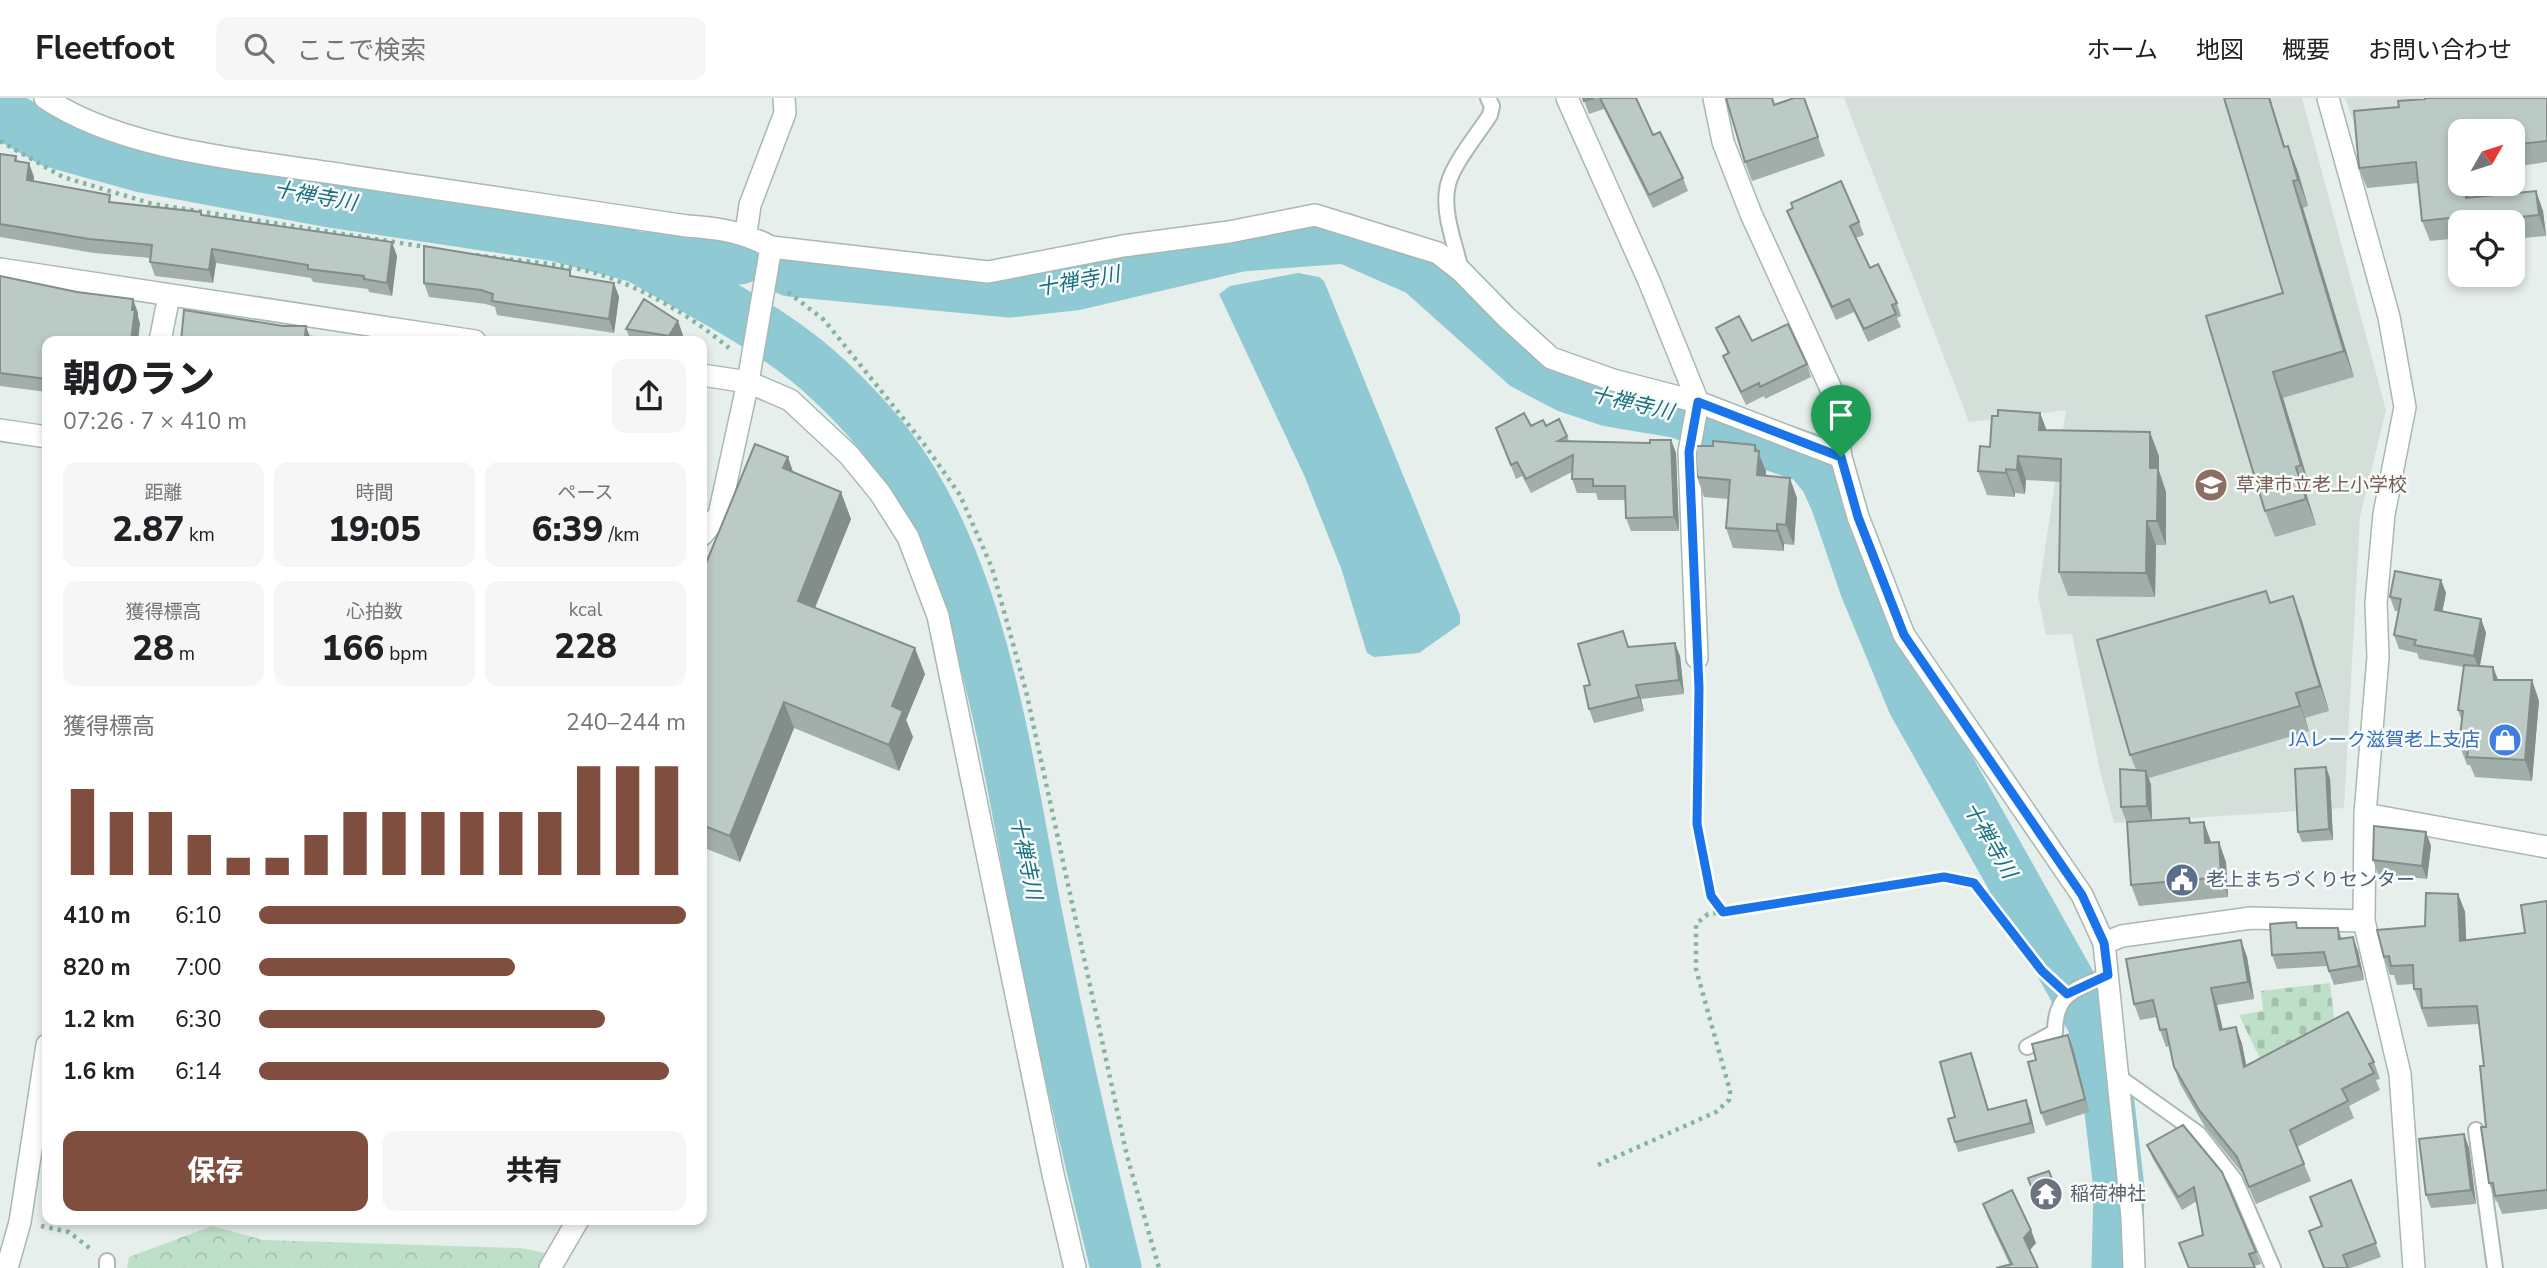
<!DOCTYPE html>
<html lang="ja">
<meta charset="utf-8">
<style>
body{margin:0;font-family:"Nunito Sans","Noto Sans JP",sans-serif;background:#f6f6f6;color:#202124;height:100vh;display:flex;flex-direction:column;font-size:26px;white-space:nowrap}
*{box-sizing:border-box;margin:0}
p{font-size:23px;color:#757577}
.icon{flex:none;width:38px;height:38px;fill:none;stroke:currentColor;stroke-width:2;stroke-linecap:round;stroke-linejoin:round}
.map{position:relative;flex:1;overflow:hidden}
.details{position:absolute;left:42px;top:238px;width:665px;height:889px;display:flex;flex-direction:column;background:#fff;border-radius:14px;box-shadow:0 4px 10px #0003}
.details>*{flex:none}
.needle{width:46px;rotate:51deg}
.tools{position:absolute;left:2448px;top:21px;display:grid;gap:14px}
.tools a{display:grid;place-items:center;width:77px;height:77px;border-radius:14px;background:#fff;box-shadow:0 4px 10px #0003;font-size:35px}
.pin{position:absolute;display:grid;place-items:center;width:60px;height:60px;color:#fff;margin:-72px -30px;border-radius:50% 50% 50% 0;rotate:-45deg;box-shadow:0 0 7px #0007}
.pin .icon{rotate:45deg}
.round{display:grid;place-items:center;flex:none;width:74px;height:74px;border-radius:14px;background:#f6f6f6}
.head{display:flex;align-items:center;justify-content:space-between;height:119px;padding:0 21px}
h1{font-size:38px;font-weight:800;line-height:52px}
.metrics{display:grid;grid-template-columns:repeat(3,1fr);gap:10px;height:119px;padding:7px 21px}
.metrics div{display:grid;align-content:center;border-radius:14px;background:#f6f6f6;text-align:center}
.metrics b{font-size:35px;font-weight:800}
.metrics small{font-size:19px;font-weight:400}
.metrics p{font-size:19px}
.chart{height:196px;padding:14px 21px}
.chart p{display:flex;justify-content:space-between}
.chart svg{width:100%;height:126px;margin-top:7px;stroke:#7f4e3f;stroke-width:6}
.action{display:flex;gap:14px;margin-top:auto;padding:14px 21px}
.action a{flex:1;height:80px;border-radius:14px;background:#7f4e3f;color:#fff;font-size:28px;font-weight:800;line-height:80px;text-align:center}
.action a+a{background:#f6f6f6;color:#202124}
ul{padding:0 21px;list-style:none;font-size:23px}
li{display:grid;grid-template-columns:112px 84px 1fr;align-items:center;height:52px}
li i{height:18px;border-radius:9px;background:#7f4e3f}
header{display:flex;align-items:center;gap:42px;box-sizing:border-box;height:98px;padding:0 35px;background:#fff;border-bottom:2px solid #e0e0e0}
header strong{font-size:33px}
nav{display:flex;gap:38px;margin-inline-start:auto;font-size:24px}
.search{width:490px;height:63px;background:#f6f6f6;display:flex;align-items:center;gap:18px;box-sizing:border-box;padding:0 24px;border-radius:14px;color:#757577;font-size:26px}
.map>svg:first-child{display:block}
.built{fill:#d4dfda}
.forest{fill:url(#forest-crowns)}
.cemetery{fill:url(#cemetery-stones)}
.water{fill:#8ec9d4}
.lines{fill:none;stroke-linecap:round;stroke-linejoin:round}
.river{stroke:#8ec9d4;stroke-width:51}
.service-casing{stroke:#a8b8b2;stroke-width:18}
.minor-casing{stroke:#a8b8b2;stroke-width:24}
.tertiary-casing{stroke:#a8b8b2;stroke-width:24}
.path{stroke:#86b3a5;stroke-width:4.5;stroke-dasharray:3.5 5;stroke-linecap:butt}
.service{stroke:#fff;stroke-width:14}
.minor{stroke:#fff;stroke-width:21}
.tertiary{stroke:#fff;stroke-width:21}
.wall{fill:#a1aea9}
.shaded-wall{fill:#838d89}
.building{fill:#bbcac4;stroke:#838d89;stroke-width:2}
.route-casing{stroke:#fff;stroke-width:14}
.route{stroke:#1a73e8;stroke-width:9}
.labels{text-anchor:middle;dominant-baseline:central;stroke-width:5;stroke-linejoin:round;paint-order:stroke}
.education-label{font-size:19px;fill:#785e54;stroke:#f7fbf9;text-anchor:start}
.shop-label{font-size:19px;fill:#366cbe;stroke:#f7fbf9;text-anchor:end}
.service-label{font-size:19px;fill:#4e5e75;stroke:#f7fbf9;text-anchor:start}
.worship-label{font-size:19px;fill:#5b616d;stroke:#f7fbf9;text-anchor:start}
.water-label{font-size:21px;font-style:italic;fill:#1c6f80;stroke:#f7fbf9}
</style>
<header>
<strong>Fleetfoot</strong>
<div class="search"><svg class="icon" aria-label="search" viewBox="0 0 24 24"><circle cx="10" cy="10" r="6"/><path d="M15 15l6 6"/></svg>ここで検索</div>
<nav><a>ホーム</a><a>地図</a><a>概要</a><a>お問い合わせ</a></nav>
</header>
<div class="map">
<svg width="2547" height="1170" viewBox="0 0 2547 1170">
<defs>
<pattern id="forest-crowns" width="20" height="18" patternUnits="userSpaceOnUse" patternTransform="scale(1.75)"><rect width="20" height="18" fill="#bfe0c8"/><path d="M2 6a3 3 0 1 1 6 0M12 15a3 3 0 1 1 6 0" fill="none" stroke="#a4c1ad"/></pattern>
<pattern id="cemetery-stones" width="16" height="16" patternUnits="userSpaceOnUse" patternTransform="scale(1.75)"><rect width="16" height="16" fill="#bfe0c8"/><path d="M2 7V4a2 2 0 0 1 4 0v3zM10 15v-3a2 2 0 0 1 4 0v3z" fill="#a4c1ad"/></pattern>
</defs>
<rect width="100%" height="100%" fill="#e6efeb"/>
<path class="built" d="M1844,0h458l84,312 -26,107 -16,291 -230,15 -14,-52 -28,-137 -26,1 -8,-40 28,-185 -97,12z
M2345,0h202v7l-194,16z"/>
<path class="forest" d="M212,1128l51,14 257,8 26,5 -8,15h-411l2,-11z"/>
<path class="cemetery" d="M2330,885l5,43 -61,62 -35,-73 24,-4 -2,-20z"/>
<path class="water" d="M1298,175l21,4 5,4 136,334v9l-41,29 -45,4 -7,-4 -26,-85 -37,-93 -85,-181 11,-8z"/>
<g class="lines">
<path class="river" d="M0,14l52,30 90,25 188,35 227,34 80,21 103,2
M637,159c50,29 112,60 157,94 32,23 72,64 96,96 99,131 119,335 152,493 22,109 47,219 74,328
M790,173l220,21 65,-7 166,-39 104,-8 75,33 105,94 42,22 42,14 66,11 134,46 16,20 11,24 29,85 48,116 180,320 15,72 11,93 -2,80"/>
<defs>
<path id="service" d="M1461,173c-5,-25 -18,-55 -14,-81 2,-22 31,-56 43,-75l2,-9 -4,-8
M2027,949l28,-15c0,-40 22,-43 53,-57
M2119,979l80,57 36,46 38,88
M2476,1032l19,138
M107,1163v7"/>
<path id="minor" d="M45,0c80,54 211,63 306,78 112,17 224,33 336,50 32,2 56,6 84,21l217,25 135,-26 106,-14 86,-17 123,38 23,18 44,45 46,42 62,22 85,22 143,55
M1567,0l82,183 49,121 -9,50 8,206
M1714,0l9,44 28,72 81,177 9,66 17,60 46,118 178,260 22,48 28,274 2,51
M2328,0l61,219 16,90 -21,107 -8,89 2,54 -13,157 -1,107 36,153 14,194
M746,135l4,-28 35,-92 -1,-15
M0,171l475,72
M160,243l9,-45
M702,277l46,7 42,18 59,55 31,38 28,44 30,79 115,558 22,94
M748,284l23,-135
M2365,716l182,33
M2104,845l18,-7 129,-18 113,3
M7,1170l13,-46 27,-177
M550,1170l28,-48"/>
<path id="tertiary" d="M0,332l47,7
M702,437l17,-20 29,-133"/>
</defs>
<use href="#service" class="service-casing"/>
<use href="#minor" class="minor-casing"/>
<use href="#tertiary" class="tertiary-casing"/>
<path class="path" d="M0,43l63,36 90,27 273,43
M476,157c38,6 86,8 123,19 48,16 92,42 130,74
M788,194l36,28 100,124 36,51 32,73 34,123 101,465 32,112
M1698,582l-1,144 14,72 10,15
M1598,1067l118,-53 13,-12 1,-9 -34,-122v-45l12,-10 236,-37c18,0 29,4 42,17l67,89
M41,1128l28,6 23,18"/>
<use href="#service" class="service"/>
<use href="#minor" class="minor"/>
<use href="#tertiary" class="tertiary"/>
</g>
<path class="wall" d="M1583,0h53l17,37 30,43 5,13 -35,17 -49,-99 -15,5z
M1804,0l21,58 -73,25 -7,-19 30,-58z
M2224,0h46l15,49 3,-1 10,26 10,34 -5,2 51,169 -71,21 28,93 -5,2 10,32 -41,12 -10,-26 -59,-195 77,-23z
M2547,0v64l-34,5v-36h-53v53l10,13 66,-6 7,20 3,25 -33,3v-17h-53v16l-30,3 -8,-20 -4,-38 -51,5 -8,-20 40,-61 26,-8z
M0,56l16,2 2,6 16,15 -1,4 79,21 89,10 1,3 195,41 -5,40 -23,-4 -1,-3 -55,-7 -2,-4 -95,-15 -3,20 -58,-7 -5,-14 1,-4 -57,-5 -94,-16z
M1787,113l72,11 5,13 -8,3 14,30 27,35 4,13 -4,2 4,9 -33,15 -14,-30 -18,8 -44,-96z
M0,178l138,37v4l2,7 -93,17v51l-47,-6z
M573,179l41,6 5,14 -5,36 -117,-18 -2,-8 -9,-3 -57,-7 -5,-14z
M1716,230l36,13 55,23 4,13 -46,22 -1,-3 -18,9 -18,-37 -5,-12 5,-2z
M626,231l57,6 -4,6h-48z
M2040,315l7,18 112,25v15l7,21v53h-10l-1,52 -87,-1 -9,-24 1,-90 -34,-2 -1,14 -10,-1v4l-28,-2 -9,-24 12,-24z
M1546,328l21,10 2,5 81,2 21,-3 5,13 3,78h-48l-5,-13 -1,-18h-27l-2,-7h-19l-5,-14v-7l-41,21 -9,-17 -6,3 -20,-51z
M1755,347l11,26v5l31,22 -3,47 -10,-1v7l-51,-3 -7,-20 2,-29 -24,-2 -7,-20z
M793,375l58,46 -36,89 110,66 -19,46 7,17 -14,34 -105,-43 -54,134 -38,-15v-274z
M2441,482l5,13 -4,19 39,7 5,14 -6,33 18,14h34l7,21 -7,80 -57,-4 -5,-12h-3l-8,-21 3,-23 -4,-11 6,-43 -45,-8 -2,-6 -18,-4 -5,-14 5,-24h-4l-5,-14z
M2266,493l4,11 23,-6 9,25 27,90 -24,7 4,13 -160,47 2,7 1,35 -26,1 -5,-14 15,-37 -6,-15z
M1629,549l51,9 4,38 -43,5 3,12 -50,12 -5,-14 1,-24z
M2330,680l3,62 -31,2 -4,-10z
M2191,724l20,20 15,20 2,35 -89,9 -8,-21z
M2426,734l5,14 -4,33 -49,-5 -5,-14z
M2458,796l7,18 1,29 59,-8 22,-32v308l-45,5 -5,-13 -1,1 -7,-19 -3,-56 -2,-61 -5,-42 -51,3 -14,-38v-5l-17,1 -3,-10h-4l-6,-18 41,-31z
M2298,830h40l4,11 16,12 6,29 -30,5 -7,-19 -50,3 -5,-14z
M2241,842l6,17 7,42 -37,6 6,25 13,-3 6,17 4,22 128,-4 6,17 -4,1 4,10 -31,16 5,12 -57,29 14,34 -55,23 -13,-30 -38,-47 -25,-43 -6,-17 -4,-21 -4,1 -6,-17 -3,-13 -17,3 -6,-16z
M2073,950l16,64 -43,14 -5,-13z
M1971,955l18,57h41l5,23 -77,19 -3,-10v-25z
M2183,1027l73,127 5,12 -7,2 -51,-31 -6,-34 -15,9 -30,-53 -5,-12z
M2464,1036l5,14 7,56 -45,4 -5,-13z
M2049,1073l12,31 -21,7 -12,-31z
M2351,1082l30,77 -30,11h-27l-2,-42z
M1983,1106l53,39 -6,7 -20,15 -22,-47z"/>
<path class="shaded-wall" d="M2269,0h1l23,75 -9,-26z
M2288,48l10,26 10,34 -10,-26z
M29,65l5,14 -2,17 -5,-14z
M2293,83l10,27 51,169 -10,-26z
M2464,86h4l5,34 -7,-20z
M2536,93l7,20 3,25 -7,-21z
M392,144l5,14 -5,40 -5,-13z
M212,151l4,14 -3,20 -4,-13z
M614,185l5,14 -5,36 -5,-14z
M133,201l5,14v4l2,7 -2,17h-7z
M678,223l5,14 -4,6h-8l-2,-5z
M306,228l5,14 -6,-4z
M2273,274l10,26 28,93 -10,-26z
M2040,315l9,24 -10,-7z
M2150,334l9,24v15l7,21v53l-9,-24 -7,-53z
M1671,342l5,13 3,78 -5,-14z
M1755,347l11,26 -2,24 -7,-20z
M2018,358l8,24 -1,14 -8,-24z
M788,359l9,26 -14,-15z
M2296,369l10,26 10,32 -10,-26z
M2006,371l9,24v4l-9,-24z
M1790,380l7,20 -3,47 -8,-20z
M841,394l10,27 -44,108 -9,-26z
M2147,423l9,24 -1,52 -9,-24z
M1777,426l7,20v7l-7,-20z
M2441,482l5,13 -6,31 -5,-14z
M2293,498l9,25 27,90 -9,-25z
M2481,521l5,14 -7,37 -5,-14z
M1675,545l5,13 4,38 -5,-14z
M915,550l10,26 -19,46 7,17 -14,34 -10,-26 3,-39z
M2493,569l8,20 -7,-7z
M2532,582l7,21 -7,80 -7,-21z
M1636,587l5,14 3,12 -5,-14z
M2296,595l9,25 4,13 -9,-25z
M784,604l10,26 -54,134 -10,-26z
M2326,669l4,11 3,62 -4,-11z
M2146,673l5,14 1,35 -5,-14z
M2204,724l7,20 -6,1z
M2426,734l5,14 -4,33 -5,-13z
M2219,744l7,20 2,35 -7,-20z
M2458,796l7,18 2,48 -7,-19z
M2353,839l5,14 6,29 -5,-14z
M2241,842l6,17 7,42 -6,-17z
M2211,890l6,17 10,42 -7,-17z
M2236,929l6,17 8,40 -6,-17z
M2068,937l5,13 16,64 -4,-13z
M2026,1002l4,10 5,23 -4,-10z
M2464,1036l5,14 7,56 -5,-14z
M2031,1132l5,13 -7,8 -5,-13z"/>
<path class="building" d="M1583,0h11l-10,3z
M1600,0h36l17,37 7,-3 23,46 -34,17z
M1726,0h46l2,7 20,-7h10l14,39 -73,25z
M2224,0h45l15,49 4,-1 10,34 -5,1 51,170 -71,21 28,93 -5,2 10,32 -41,12 -59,-195 77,-23z
M2425,0h122v43l-34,4v-14h-53v21h-1l1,32h4l2,14 70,-7 3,24 -68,7h-3l-1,-6 -45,5 -6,-59 -57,6 -5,-57 45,-4 -1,-6 27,-2z
M0,56l16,2 -1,5 14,2 -2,17 83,15 -1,7 92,10v3l191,27 -5,41 -23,-4v-3l-56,-7v-4l-96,-16 -3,21 -59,-8 2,-17 -63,-6 -89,-15z
M1841,83l18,41 -9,4 20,42 8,-4 19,39 -5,2 4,9 -32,15 -15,-30 -17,8 -45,-96 6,-3 -2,-5z
M424,148l146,24v6l44,7 -5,36 -117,-18 1,-7 -12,-4 -57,-7z
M0,178l77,16 56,7 -1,11h3l-4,31h-84v38l-47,-6z
M644,201l34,22 -9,15 -43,-7z
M184,212l99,16h23l-1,10 44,5h-168z
M1739,218l13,25 36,-17 19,40 -47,23 -1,-4 -18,9 -18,-36 6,-3 -13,-25z
M1998,312l42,3 -1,17 111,2v36h8l-1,53h-10l-1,52 -87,-1 2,-113 -43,-3 -1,14 -11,-1v4l-28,-2 2,-25 10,1 2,-31h6z
M1524,315l7,13 12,-6 3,6 13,-7 8,17 -9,5 92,2v-3h21l3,77 -48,1 -1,-32h-32v-7h-21l1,-24 -47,24 -9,-17 -6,3 -15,-37z
M1713,343l42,4v6h4l-2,24 33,3 -4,47 -9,-1v7l-51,-3 4,-48 -33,-3 -2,-31h18z
M755,346l33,13 -5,11 58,24 -43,109 117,47 -23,58 11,5 -14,34 -105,-43 -54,134 -28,-11v-252z
M2395,473l46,9 -6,30 46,9 -7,37 -60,-11 2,-5 -22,-5 7,-36 -11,-2z
M2266,493l4,12 23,-7 27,90 -24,7 4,13 -170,49 -33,-115z
M1623,533l5,16 47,-4 4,37 -43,5 3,12 -50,12 -5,-23 6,-1 -12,-41z
M2464,567l29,2 1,13h38l-7,80 -58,-3 2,-12 -10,-1 4,-33 -5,-1z
M2326,669l3,62 -31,3 -3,-63z
M2120,671l26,2 1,35 -26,1z
M2189,720l1,5 14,-1 1,21 14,-1 2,35 -90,8 -4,-63z
M2374,728l52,6 -4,34 -49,-6z
M2426,795l32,1 2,47 65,-8 -4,-28 26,-4v289l-52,6 -2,-13h-4l-8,-56h5l-6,-61h4l-7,-60 -55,2 -1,-19h-7l-1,-24 -22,1 -2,-10 -5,1 -7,-27 48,-4z
M2296,824l1,6h41l1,11 14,-2 6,29 -30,5 -5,-19 -52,3 -2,-31z
M2241,842l7,42 -37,6 9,42 16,-3 8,40 104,-55 26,50 -5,2 5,9 -32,16 6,12 -58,29 14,34 -55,23 -12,-30 -38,-47 -25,-43 -8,-38 -6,1 -7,-30 -19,4 -8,-45z
M2068,937l17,64 -44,14 -13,-51 8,-2 -4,-16z
M1971,955l17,57 38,-10 5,23 -76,19 -7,-23 7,-2 -15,-55z
M2183,1027l39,47 34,80 -7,2 6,14h-66l-10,-25 24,-8 -9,-48 -16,10 -31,-52z
M2464,1036l7,56 -45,5 -7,-56z
M2049,1073l9,24 -21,7 -9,-24z
M2351,1082l25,63 -33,12 5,13h-24l-15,-37 13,-5 -12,-29z
M2012,1092l19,40 -7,8 14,30h-42l16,-4 -29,-60z"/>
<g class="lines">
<defs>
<path id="route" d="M1698,304l143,55 17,60 46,118 178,260 22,48 4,32 -41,19 -25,-23 -68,-88 -30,-6 -221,35 -12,-16 -14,-72 2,-136 -10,-236z"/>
</defs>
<use href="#route" class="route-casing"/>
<use href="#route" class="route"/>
</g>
<defs>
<symbol id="school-disc" viewBox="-11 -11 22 22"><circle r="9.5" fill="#8d6e63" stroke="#f7fbf9"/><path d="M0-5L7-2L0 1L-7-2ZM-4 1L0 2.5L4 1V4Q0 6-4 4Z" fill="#fff"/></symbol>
<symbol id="shop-disc" viewBox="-11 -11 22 22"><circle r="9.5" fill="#3f7fe0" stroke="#f7fbf9"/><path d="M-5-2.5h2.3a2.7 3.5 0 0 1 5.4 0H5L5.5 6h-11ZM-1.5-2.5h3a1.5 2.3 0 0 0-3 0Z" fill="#fff"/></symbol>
<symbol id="civic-disc" viewBox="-11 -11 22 22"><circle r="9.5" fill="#5c6f8a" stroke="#f7fbf9"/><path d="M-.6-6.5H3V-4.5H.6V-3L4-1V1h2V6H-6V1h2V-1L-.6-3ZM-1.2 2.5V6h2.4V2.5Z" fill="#fff"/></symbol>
<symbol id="temple-disc" viewBox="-11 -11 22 22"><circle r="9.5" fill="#6b7280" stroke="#f7fbf9"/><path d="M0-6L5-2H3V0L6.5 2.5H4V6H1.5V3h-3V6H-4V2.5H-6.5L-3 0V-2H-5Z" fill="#fff"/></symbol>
</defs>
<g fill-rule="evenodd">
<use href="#school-disc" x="2192" y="368" width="38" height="38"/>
<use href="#shop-disc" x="2486" y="623" width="38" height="38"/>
<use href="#civic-disc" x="2163" y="763" width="38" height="38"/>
<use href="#temple-disc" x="2027" y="1077" width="38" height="38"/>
</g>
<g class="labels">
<g class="education-label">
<text x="2236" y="387">草津市立老上小学校</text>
</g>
<g class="shop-label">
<text x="2480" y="642">JAレーク滋賀老上支店</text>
</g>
<g class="service-label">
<text x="2206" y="782">老上まちづくりセンター</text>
</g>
<g class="worship-label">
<text x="2070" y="1096">稲荷神社</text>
</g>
<g class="water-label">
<text transform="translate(315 98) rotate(10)">十禅寺川</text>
<text transform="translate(1078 183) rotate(-10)">十禅寺川</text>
<text transform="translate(1632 305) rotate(13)">十禅寺川</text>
<text transform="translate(1990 742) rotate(60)">十禅寺川</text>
<text transform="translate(1026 760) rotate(78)">十禅寺川</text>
</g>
</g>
</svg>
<div class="tools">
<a><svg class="needle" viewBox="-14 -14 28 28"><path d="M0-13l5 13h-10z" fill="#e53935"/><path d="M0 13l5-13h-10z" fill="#757577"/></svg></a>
<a><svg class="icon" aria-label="locate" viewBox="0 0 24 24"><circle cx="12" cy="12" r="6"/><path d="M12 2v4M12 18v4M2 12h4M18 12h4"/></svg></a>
</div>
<div class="pin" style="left:1841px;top:359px;background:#1e9e55"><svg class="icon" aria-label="arrive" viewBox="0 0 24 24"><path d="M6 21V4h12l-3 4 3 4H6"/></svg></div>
<section class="details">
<div class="head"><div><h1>朝のラン</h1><p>07:26 · 7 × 410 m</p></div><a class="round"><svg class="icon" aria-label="share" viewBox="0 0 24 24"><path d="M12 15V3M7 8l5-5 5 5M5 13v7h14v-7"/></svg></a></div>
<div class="metrics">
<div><p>距離</p><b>2.87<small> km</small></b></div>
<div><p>時間</p><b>19:05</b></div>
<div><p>ペース</p><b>6:39<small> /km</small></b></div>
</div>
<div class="metrics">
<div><p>獲得標高</p><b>28<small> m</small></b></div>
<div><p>心拍数</p><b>166<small> bpm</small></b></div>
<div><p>kcal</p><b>228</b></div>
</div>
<div class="chart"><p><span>獲得標高</span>240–244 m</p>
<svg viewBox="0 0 160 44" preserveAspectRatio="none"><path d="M5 44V14M15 44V22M25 44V22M35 44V30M45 44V38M55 44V38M65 44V30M75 44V22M85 44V22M95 44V22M105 44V22M115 44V22M125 44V22M135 44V6M145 44V6M155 44V6"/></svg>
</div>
<ul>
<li><b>410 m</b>6:10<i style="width:100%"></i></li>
<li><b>820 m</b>7:00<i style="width:60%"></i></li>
<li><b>1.2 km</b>6:30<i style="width:81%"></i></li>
<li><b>1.6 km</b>6:14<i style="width:96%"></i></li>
</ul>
<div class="action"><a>保存</a><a>共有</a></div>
</section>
</div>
